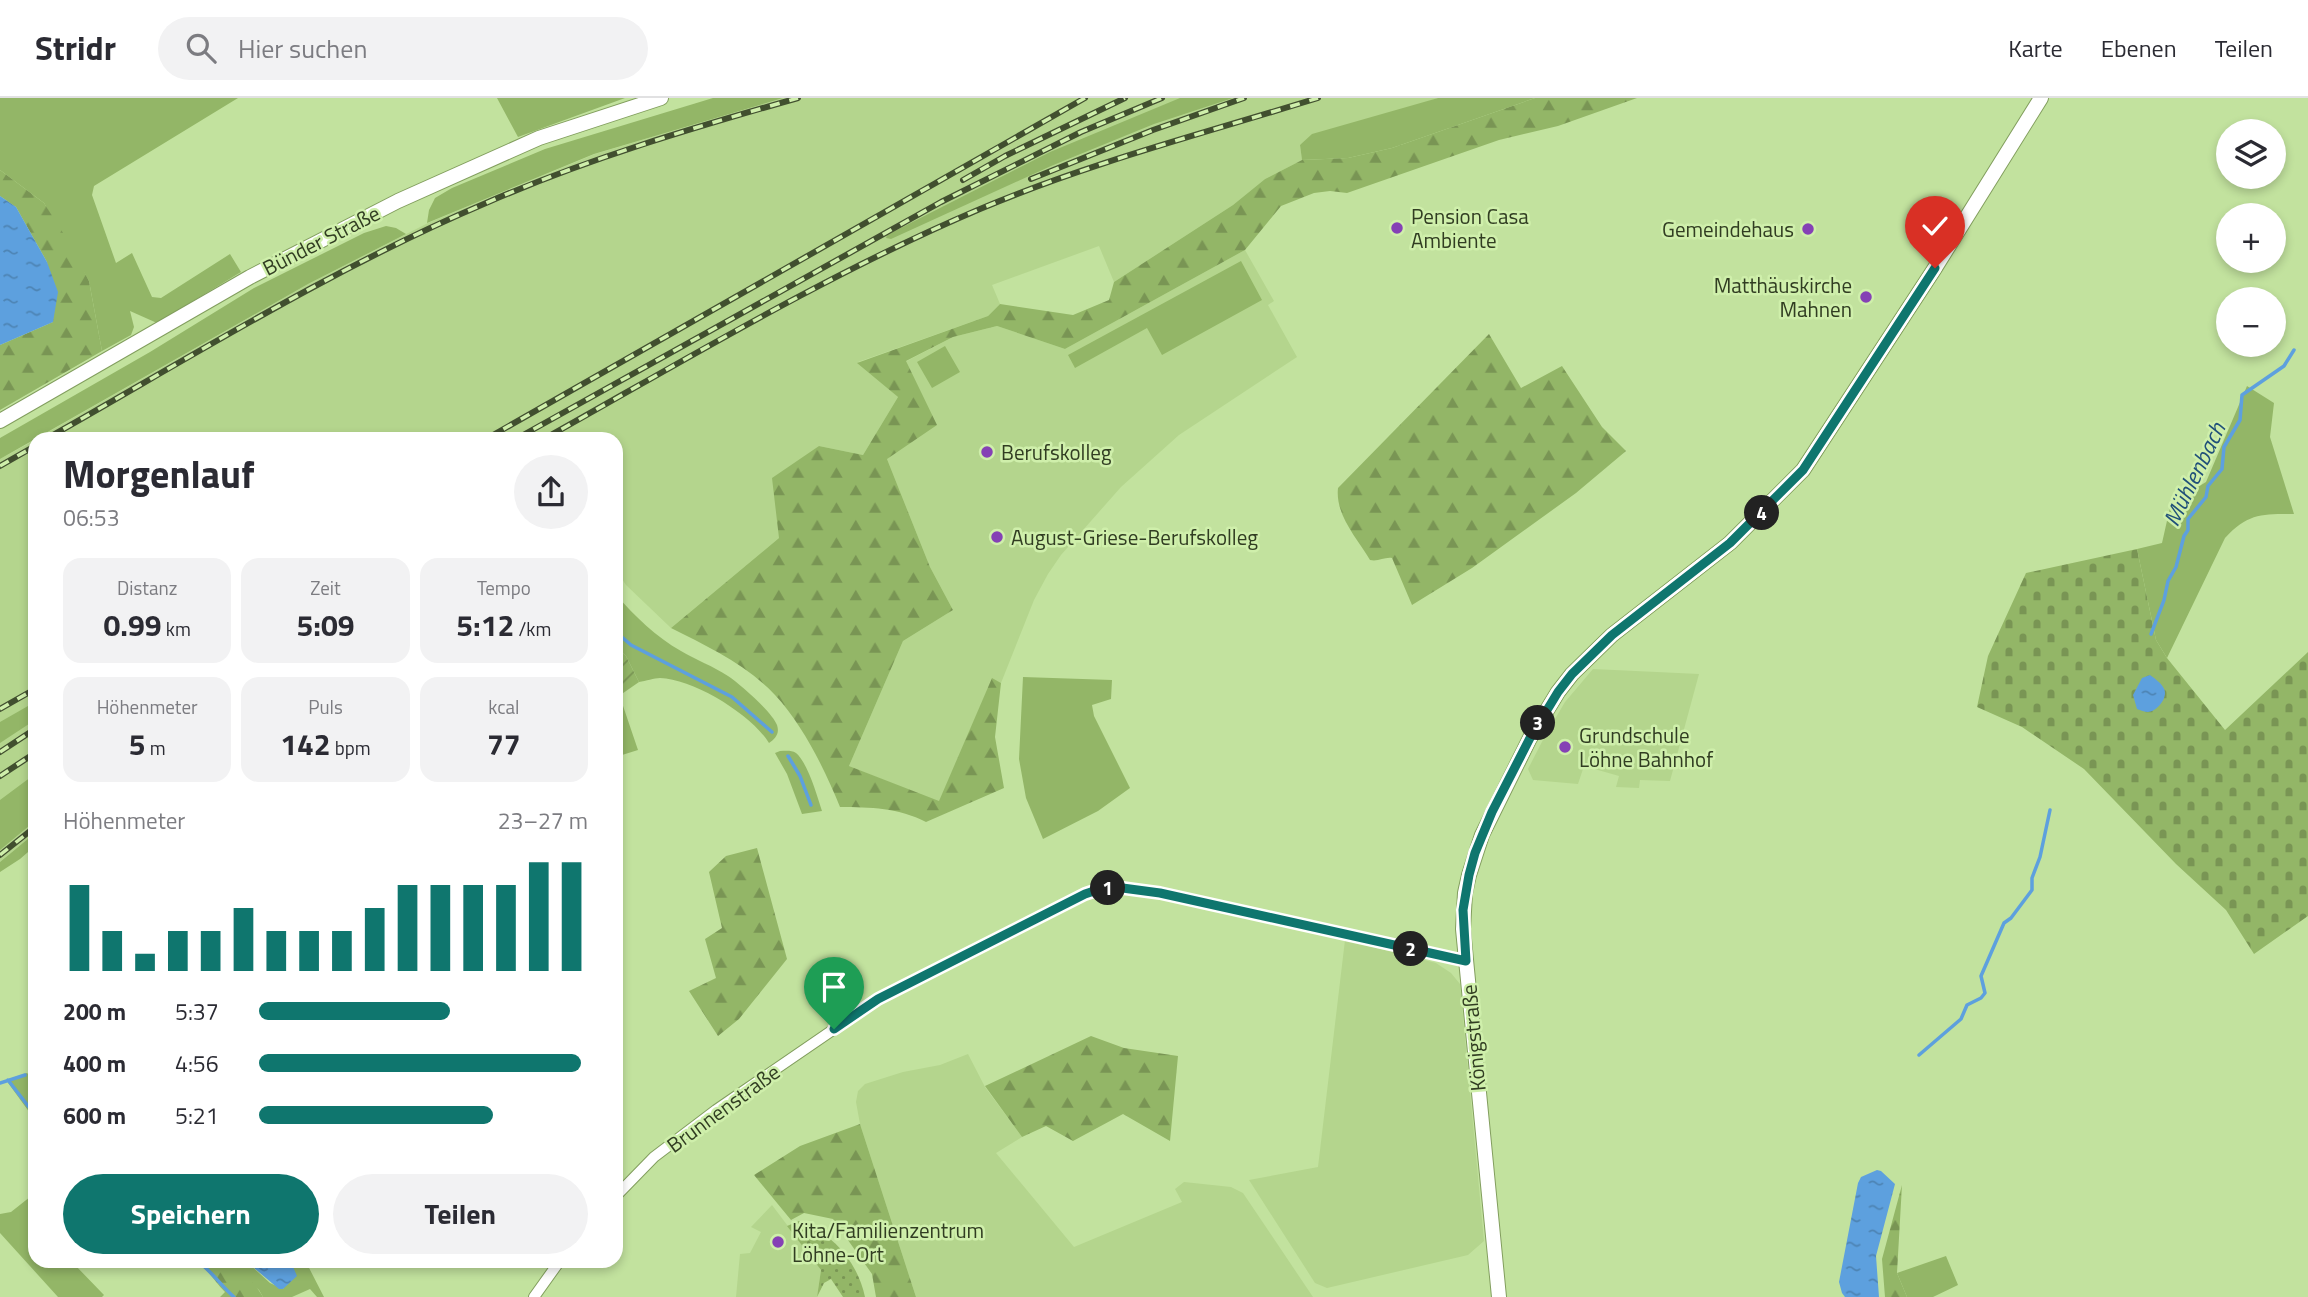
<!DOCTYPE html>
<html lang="de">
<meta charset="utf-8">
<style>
body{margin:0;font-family:"Titillium Web",sans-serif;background:#f2f2f3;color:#2b2b33;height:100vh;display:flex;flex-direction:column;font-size:26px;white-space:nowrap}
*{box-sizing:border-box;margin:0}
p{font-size:23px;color:#7c7c81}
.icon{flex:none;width:38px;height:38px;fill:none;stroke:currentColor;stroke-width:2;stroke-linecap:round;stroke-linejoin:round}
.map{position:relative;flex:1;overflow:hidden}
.sheet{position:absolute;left:28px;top:334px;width:595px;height:836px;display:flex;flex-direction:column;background:#fff;border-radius:21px;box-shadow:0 4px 10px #0003}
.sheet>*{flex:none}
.buttons{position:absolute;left:2216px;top:21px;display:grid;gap:14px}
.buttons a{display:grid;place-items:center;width:70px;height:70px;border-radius:50%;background:#fff;box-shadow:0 4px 10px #0003;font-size:35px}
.pin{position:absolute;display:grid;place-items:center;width:60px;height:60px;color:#fff;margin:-72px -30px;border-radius:50% 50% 50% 0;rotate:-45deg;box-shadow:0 0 7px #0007}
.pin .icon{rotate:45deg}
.km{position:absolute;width:35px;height:35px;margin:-18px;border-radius:50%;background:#222;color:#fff;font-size:19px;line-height:35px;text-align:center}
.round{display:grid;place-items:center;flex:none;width:74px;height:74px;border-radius:37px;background:#f2f2f3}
.headline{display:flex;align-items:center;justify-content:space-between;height:119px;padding:0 35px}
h1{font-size:38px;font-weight:700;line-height:52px}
.stats{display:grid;grid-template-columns:repeat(3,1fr);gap:10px;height:119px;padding:7px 35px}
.stats div{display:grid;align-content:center;border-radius:18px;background:#f2f2f3;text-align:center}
.stats b{font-size:30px;font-weight:700}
.stats small{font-size:19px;font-weight:400}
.stats p{font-size:19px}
.chart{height:196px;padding:14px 35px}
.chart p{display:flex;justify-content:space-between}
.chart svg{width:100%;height:126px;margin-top:7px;stroke:#0f766e;stroke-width:6}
.action{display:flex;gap:14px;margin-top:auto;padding:14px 35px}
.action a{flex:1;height:80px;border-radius:42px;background:#0f766e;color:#fff;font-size:28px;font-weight:700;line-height:80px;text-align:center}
.action a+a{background:#f2f2f3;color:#2b2b33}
ul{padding:0 35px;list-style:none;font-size:23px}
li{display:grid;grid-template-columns:112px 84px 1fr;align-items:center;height:52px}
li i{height:18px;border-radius:9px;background:#0f766e}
header{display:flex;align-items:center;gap:42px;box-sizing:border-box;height:98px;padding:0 35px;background:#fff;border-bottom:2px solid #e1e1e2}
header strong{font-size:33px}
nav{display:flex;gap:38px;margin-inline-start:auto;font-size:24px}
.search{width:490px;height:63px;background:#f2f2f3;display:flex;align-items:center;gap:18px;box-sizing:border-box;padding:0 24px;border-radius:38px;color:#7c7c81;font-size:26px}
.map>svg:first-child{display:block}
.built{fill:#b4d58d}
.grass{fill:#93b667}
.forest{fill:url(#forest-firs)}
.cemetery{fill:url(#cemetery-stones)}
.park{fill:url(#park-dots)}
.garden{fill:url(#garden-furrows)}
.water{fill:url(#water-ripples)}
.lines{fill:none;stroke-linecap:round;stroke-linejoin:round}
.stream{stroke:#5da0de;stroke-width:3.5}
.minor-casing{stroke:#829e5e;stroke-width:12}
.major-casing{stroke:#829e5e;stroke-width:16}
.minor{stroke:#fff;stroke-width:10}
.major{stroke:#fff;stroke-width:14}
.rail-casing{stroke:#414f2f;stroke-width:6}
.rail{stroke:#cfefab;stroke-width:3.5;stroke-dasharray:10;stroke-linecap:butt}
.route-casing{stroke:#fff;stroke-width:14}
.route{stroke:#0f766e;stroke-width:9}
.poi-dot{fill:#8541b5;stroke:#cfefab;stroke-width:2.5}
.labels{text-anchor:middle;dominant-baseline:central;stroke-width:5;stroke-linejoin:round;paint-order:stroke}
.poi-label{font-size:21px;fill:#313d22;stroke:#cfefab;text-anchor:start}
.street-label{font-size:21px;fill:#313d22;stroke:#cfefab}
.water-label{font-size:23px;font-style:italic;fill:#205079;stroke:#cfefab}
</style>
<header>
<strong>Stridr</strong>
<div class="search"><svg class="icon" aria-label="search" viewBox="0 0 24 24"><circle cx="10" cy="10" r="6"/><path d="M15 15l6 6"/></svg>Hier suchen</div>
<nav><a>Karte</a><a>Ebenen</a><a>Teilen</a></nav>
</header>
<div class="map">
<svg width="2308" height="1199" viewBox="0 0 2308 1199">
<defs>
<pattern id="forest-firs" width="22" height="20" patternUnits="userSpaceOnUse" patternTransform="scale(1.75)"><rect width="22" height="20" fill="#93b667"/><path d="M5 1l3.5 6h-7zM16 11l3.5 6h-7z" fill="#799554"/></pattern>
<pattern id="cemetery-stones" width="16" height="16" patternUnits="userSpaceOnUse" patternTransform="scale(1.75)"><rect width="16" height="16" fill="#93b667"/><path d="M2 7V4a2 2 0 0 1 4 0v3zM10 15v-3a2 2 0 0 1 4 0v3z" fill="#799554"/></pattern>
<pattern id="park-dots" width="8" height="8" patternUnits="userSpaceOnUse" patternTransform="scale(1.75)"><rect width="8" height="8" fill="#93b667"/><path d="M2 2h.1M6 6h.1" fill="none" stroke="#799554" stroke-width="1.8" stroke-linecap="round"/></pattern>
<pattern id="garden-furrows" width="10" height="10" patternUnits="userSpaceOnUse" patternTransform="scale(1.75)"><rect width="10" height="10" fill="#93b667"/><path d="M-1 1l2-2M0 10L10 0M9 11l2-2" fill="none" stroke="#799554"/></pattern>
<pattern id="water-ripples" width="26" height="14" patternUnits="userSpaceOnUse" patternTransform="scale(1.75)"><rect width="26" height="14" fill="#5da0de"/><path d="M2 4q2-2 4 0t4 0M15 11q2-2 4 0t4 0" fill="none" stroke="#4d84b4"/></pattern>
</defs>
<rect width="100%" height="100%" fill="#c2e29e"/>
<path class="built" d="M783,0h655l-138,47 2,15 -37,19 -32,26 -119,77 -15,-36 -107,39 8,19 -12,12 -130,46 40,35 -35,58 -44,-9 -40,92 -108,90 -45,-43 -10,-15v-131h-580l272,-155 120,-61 167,-69z
M1245,152l29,51 -6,4 29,52 -118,78 -58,52 -60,68 -13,19 -14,26 -33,83 -9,-4 -53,123 -90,-36 54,-125 50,-31 -23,-43 -43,-108 18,-97 48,-25 44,-11 68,23z
M35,342v393l-35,29v-403z
M1593,571l106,5 -29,107 -30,-1 -1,8 -23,-1 3,-11 -35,-10 -6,18 -45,-4 -5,-11 17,-33 20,-34z
M1345,842l91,23 15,10 9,11 24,257 -16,14 -141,33 -12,-5 -66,-103 69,-13z
M968,956l17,33 37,50 -26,16 78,94 108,-45 -7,-13 9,-7 47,5 12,6 70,104h-397l-56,-173 -4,-22 2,-11 7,-7 38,-12 37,-7z
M772,1107l49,65 -4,27h-81l4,-43 10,-1 11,-21 -10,-5z"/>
<path class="grass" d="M0,0h238l-144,88 -2,9 24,68 16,-10 20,44 9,1 69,-44 11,18 -84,51 -27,-12 4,16 -3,8 -29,16 -13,-70 -45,-78 -44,-33z
M497,0h128l-107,39z
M713,0h70l-189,56 -167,69 2,-13 6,-12 17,-10 93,-39z
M1180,0h53l-79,26 -103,42 -160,73 -5,-1 1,-3 163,-83z
M1438,0h97l-143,50 -44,10 -46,2 -2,-15 12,-11z
M386,128l10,2 10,6 -98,50 -308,175v-21l150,-86 104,-64 110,-55z
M1241,163l21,39 -100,55 -15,-27 -72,40 -7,-13z
M945,248l15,26 -28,16 -15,-26z
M2247,288l27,17 -4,34 24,77c-32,0 -46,-1 -69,24l-58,120 -11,-18 -19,-91 25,-6 9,-40 35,-21z
M616,497c19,21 40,42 65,56 15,9 32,15 47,25 12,8 45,37 49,49 3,9 -2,14 -8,18 -17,-28 -75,-64 -109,-65 -6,0 -14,3 -21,4l-13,-26 -10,-9z
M1023,579l89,3 -1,19 -19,6 2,11 36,72 -32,23 -55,28 -17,-41 -7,-39z
M620,599l18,53 -16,5 -6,-22v-35z
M35,604v18l-35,23v-21z
M780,653c6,0 11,-1 16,2 12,10 21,43 26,58l-20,3 -15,-40 -12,-21z
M35,676v47l-35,29v-50z
M35,735v13l-15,13 -20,13v-10z
M27,975l8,7v40l-29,-40z
M35,1095v69h41l-2,2 30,31 -2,2h-44l-58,-64v-19l11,-2z
M1946,1158l12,29 -25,12h-26l-10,-24z
M225,1164h22l23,21 13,6 11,-23 -3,-4h15l18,35h-7l-7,-8 -18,8h-29l-4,-7z"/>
<path class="forest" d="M1535,0h102l-79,28 -59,14 -152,53 -17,-2 -16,2 -33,13 -36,44 -180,99 -68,-23 -44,11 -47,24 31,64 -50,34 43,108 23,43 -50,31 -54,125 90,35 53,-123 9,5 -6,54 9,51 -78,34c-27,-14 -56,-15 -86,-15 -15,-37 -37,-82 -65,-112 -28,-30 -68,-49 -104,-67l108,-90 -7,-60 47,-32 44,9 35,-58 -41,-34 131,-47 12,-12 73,11 36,-15 5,-18 119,-77 32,-26 37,-19 46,-2 44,-10z
M0,72l44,33 26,41 19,37 13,70 -102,59v-65l53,-23 -6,-60 -31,-55 -16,-11z
M1489,236l32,54 41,-22 40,61 24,24 -50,42 -104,75 -60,37 -20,-47c-8,-1 -14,4 -22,2 -13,-22 -35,-45 -32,-72z
M757,750l30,111 -48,60 -21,17 -29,-45 27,-13 -11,-39 17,-11 -13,-56 17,-16z
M1091,938l33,12 54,8 -8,85 -47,-27 -50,27 -27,-15 -24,11 -37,-51z
M860,1026l56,173h-40l-4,-23 -39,-55 -29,-6 -13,7 -37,-45 46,-29z
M1902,1087l-5,88 10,24h-22l-3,-38z
M196,1164c8,0 20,-2 29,0 16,4 30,22 38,35h-43l5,-5c-10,-10 -18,-24 -29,-30z"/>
<path class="cemetery" d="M2137,451l19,91 11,18 58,72 83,-78v264l-54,38 -28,-44 -50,-46 -92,-95 -62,-42 -45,-20 11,-51 38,-83z"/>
<path class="park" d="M799,1123c34,12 59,42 66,76h-22l-12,-18 -7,4 -7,14 4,-27 -34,-44z"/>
<path class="garden" d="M616,549l10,9 13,26 -23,16z"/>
<path class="water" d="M0,98l16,11 31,55 11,30 -5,30 -53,23z
M2150,577c4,3 11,8 13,12 7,9 -6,25 -15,25 -3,0 -8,-2 -11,-3l-4,-14 9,-17z
M1877,1072l4,1 14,13 -19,72 3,41h-34l-3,-4 -3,-11 19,-99 3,-6z
M247,1164h44l6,14 -14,13h-4z"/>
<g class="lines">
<path class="stream" d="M616,534l15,13 101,52 40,35
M2151,536l13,-34 4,-19 8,-14 8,-31 4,-6v-11l18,-22 2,-11 14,-17 2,-22 16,-27 2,-25 42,-29 10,-16
M788,658l12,20 11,29
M1919,957l42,-36 6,-14 14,-7 4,-5 -4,-17 23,-53 7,-5 21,-28v-12l8,-21 10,-47
M8,982l27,35
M0,985l25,-8
M198,1164c11,6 24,25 36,35"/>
<defs>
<path id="minor" d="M616,1098l38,-39 62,-47 162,-111 207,-105 15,-5 15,-2 45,6 306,68
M534,1199l25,-35"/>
<path id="major" d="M0,323l250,-144 148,-76 141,-63 122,-40
M1499,1199l-36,-368 2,-36 4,-18 13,-40 48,-97 28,-46 14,-18 40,-39 118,-92 73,-73 132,-202 106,-170"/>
</defs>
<use href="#minor" class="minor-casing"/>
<use href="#major" class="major-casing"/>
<use href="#minor" class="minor"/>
<use href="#major" class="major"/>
<defs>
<path id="rail" d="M1031,81l122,-49 91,-32
M963,82l42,-24 120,-58
M46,341c145,-82 287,-171 440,-236 101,-44 206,-75 312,-105
M486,341l599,-341
M516,341l425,-237 140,-70 81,-34
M544,341c143,-80 285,-166 436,-230 109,-46 225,-76 338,-111
M0,368l35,-20
M0,611l35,-20
M0,654l35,-23
M0,678l35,-23
M0,757l35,-28"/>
</defs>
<use href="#rail" class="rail-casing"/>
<use href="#rail" class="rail"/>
</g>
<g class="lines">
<defs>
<path id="route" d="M834,931l44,-30 207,-105 15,-5 15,-2 45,6 306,68 -3,-51 6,-35 6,-22 17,-41 38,-74 28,-46 14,-18 40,-39 118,-92 73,-73 132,-202"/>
</defs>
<use href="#route" class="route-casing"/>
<use href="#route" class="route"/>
</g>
<g class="poi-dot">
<circle cx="1397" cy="130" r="7"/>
<circle cx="1808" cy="131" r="7"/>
<circle cx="1866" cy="199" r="7"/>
<circle cx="987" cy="354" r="7"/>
<circle cx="997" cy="439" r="7"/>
<circle cx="1565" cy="649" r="7"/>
<circle cx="778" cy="1144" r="7"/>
</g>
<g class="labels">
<g class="poi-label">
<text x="1411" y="118">Pension Casa<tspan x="1411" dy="24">Ambiente</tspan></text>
<text x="1794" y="131" text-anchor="end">Gemeindehaus</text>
<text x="1852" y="187" text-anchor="end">Matthäuskirche<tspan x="1852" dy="24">Mahnen</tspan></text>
<text x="1001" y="354">Berufskolleg</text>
<text x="1011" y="439">August-Griese-Berufskolleg</text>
<text x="1579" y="637">Grundschule<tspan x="1579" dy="24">Löhne Bahnhof</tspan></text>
<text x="792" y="1132">Kita/Familienzentrum<tspan x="792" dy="24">Löhne-Ort</tspan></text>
</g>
<g class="street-label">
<text transform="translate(321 142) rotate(-27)">Bünder Straße</text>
<text transform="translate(1473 940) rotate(-95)">Königstraße</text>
<text transform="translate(723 1010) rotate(-36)">Brunnenstraße</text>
</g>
<g class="water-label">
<text transform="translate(2194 376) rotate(-64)">Mühlenbach</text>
</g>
</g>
</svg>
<div class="buttons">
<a><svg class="icon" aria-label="layers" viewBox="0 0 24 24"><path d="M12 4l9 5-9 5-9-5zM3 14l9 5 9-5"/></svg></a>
<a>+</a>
<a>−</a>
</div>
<div class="pin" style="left:834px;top:931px;background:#1e9e55"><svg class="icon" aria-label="arrive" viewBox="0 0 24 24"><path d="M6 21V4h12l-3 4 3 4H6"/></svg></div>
<div class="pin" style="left:1935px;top:170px;background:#d93025"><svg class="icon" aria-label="check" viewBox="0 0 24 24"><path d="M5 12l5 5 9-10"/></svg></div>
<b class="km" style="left:1108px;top:790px">1</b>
<b class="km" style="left:1411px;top:851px">2</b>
<b class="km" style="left:1538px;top:625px">3</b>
<b class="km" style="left:1762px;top:415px">4</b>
<section class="sheet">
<div class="headline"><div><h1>Morgenlauf</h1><p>06:53</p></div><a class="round"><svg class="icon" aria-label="share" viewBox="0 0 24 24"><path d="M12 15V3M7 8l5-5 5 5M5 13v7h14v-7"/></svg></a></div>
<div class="stats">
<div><p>Distanz</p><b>0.99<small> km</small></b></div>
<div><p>Zeit</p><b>5:09</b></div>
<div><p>Tempo</p><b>5:12<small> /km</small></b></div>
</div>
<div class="stats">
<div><p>Höhenmeter</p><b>5<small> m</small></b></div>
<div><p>Puls</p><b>142<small> bpm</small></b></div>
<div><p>kcal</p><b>77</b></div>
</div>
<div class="chart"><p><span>Höhenmeter</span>23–27 m</p>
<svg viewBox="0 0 160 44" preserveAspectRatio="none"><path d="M5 44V14M15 44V30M25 44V38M35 44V30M45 44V30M55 44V22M65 44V30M75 44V30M85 44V30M95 44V22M105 44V14M115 44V14M125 44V14M135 44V14M145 44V6M155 44V6"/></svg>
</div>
<ul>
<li><b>200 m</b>5:37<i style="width:58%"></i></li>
<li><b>400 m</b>4:56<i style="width:98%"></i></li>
<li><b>600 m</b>5:21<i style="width:71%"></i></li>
</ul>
<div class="action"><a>Speichern</a><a>Teilen</a></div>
</section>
</div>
